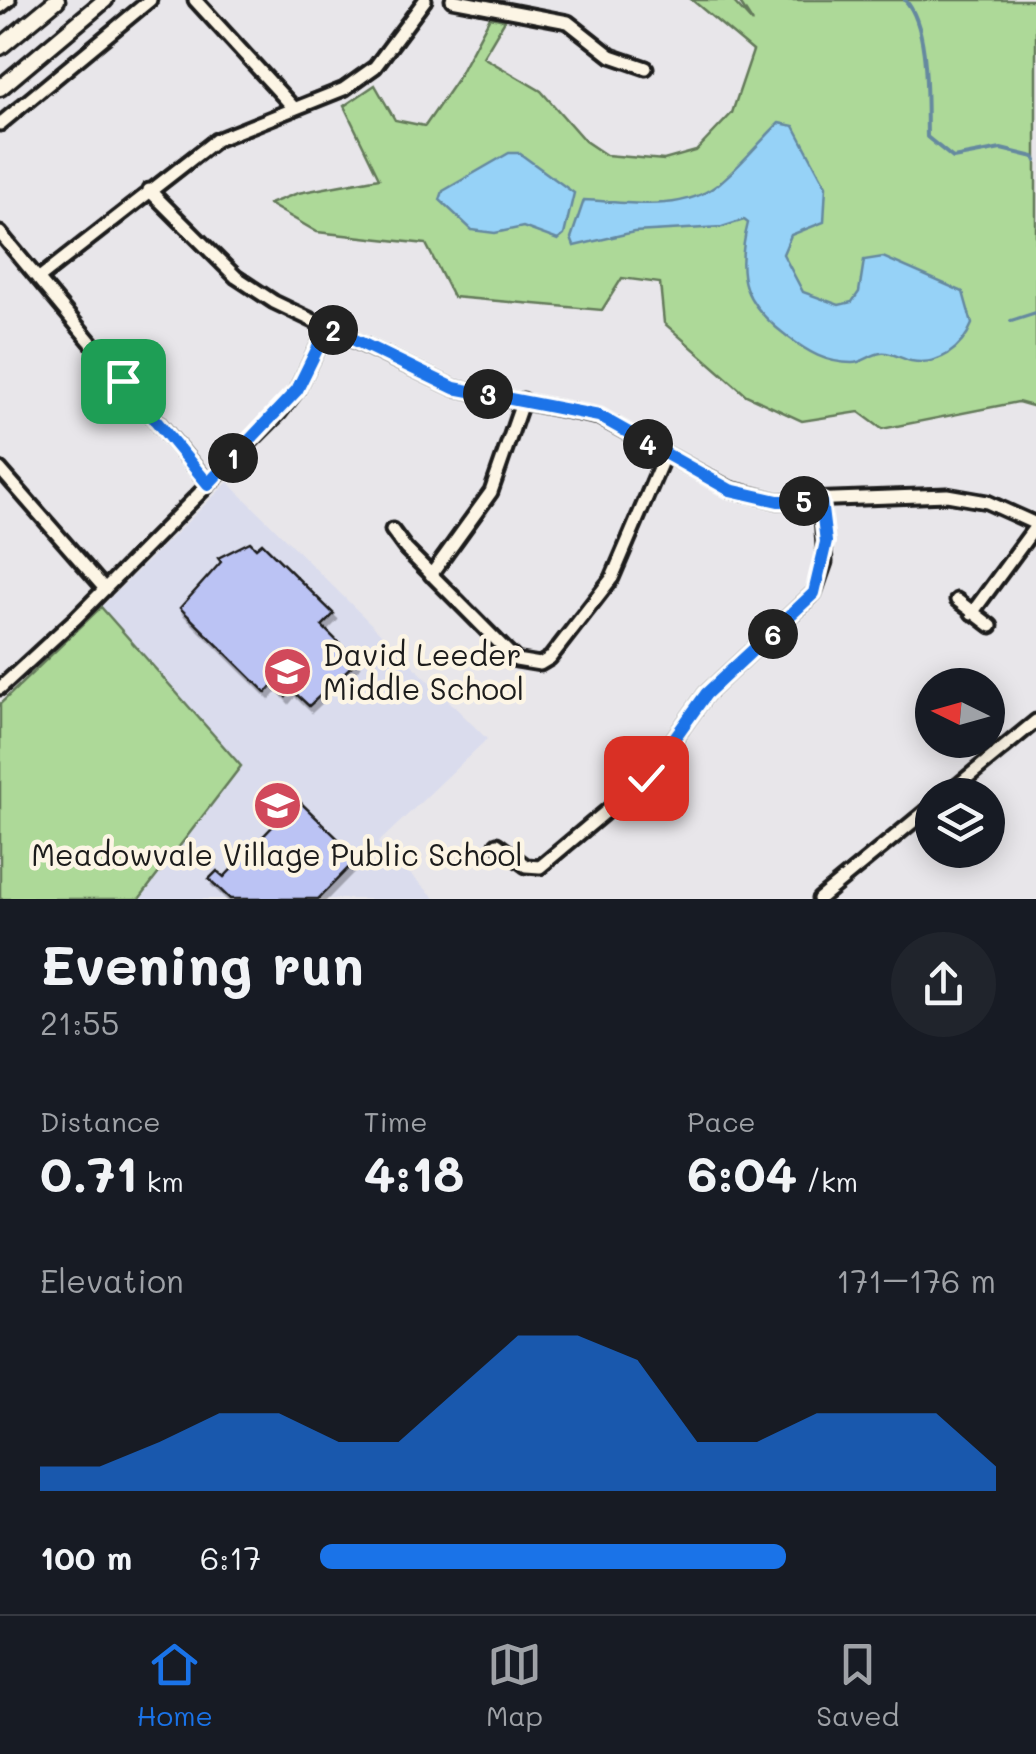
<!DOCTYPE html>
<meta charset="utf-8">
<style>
body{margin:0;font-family:Mali,sans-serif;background:#20242c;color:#f1f3f6;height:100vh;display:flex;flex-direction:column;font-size:38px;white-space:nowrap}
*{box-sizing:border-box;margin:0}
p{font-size:32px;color:#9ea1a6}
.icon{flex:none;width:55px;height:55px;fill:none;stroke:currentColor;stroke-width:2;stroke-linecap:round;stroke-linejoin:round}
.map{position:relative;height:899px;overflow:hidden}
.side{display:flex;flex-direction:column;background:#171b24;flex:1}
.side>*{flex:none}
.needle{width:65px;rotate:275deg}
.buttons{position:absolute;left:915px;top:668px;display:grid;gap:20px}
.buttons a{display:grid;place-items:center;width:90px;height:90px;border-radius:50%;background:#171b24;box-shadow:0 5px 25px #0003;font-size:50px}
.pin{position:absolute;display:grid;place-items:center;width:85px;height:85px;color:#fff;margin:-42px;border-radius:20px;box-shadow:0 5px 15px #0006}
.km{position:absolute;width:50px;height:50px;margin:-25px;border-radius:50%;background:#222;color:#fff;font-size:28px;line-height:50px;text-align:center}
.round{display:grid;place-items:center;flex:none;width:105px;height:105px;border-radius:52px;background:#20242c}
.headline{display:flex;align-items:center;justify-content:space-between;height:170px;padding:0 40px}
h1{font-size:55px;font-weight:800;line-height:75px}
.metrics{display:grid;grid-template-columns:repeat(3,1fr);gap:15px;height:170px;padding:10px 40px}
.metrics div{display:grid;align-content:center}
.metrics b{font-size:50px;font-weight:800}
.metrics small{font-size:28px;font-weight:400}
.metrics p{font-size:28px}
.chart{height:280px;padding:20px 40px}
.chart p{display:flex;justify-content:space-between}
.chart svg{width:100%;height:180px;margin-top:10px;fill:#1a73e8;opacity:.7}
ul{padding:0 40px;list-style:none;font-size:32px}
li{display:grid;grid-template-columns:160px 120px 1fr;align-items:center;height:75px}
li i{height:25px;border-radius:12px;background:#1a73e8}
.tabs{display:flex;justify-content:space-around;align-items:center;height:140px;border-top:2px solid #363941;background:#171b24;font-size:28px;color:#9ea1a6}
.tabs a{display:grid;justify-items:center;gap:5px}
.tabs .selected{color:#1a73e8}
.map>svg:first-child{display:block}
.built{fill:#dadced}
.green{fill:#add998;stroke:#647a5a;stroke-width:2.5}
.water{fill:#96d2f7;stroke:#65899f;stroke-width:2.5}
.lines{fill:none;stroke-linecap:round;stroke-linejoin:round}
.stream{stroke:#65899f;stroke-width:4}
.building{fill:#bbc3f4;stroke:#1c1c1c;stroke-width:2.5;filter:url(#shadow)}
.minor-casing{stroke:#1c1c1c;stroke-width:19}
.major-casing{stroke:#1c1c1c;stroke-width:21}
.minor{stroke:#fcf5e5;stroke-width:11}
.major{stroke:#fcf5e5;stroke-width:14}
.route-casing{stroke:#fff;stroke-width:20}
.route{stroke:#1a73e8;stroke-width:12}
.labels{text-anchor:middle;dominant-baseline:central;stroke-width:9;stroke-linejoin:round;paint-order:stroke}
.poi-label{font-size:30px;fill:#1c1c1c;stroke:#fcf5e5;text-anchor:start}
</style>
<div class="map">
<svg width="1036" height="899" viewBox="0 0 1036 899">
<defs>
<filter id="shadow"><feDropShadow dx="3" dy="5.5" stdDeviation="0" flood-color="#0004"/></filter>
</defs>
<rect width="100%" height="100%" fill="#e8e6ea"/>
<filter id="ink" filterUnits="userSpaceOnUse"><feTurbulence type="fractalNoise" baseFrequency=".01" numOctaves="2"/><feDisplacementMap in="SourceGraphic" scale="20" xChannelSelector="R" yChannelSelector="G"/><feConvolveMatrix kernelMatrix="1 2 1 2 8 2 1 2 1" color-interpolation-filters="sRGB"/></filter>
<g filter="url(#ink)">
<path class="built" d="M228,482l259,257 -109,104 58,56h-297l102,-133 -140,-159z"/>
<path class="green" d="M692,0h40l21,23 -15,-23h298v407l-18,-5 -136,27 -23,-17 -57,9 -56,-26 -82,-72 -4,-40 -38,-5 -20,32 -149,-13 -27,-53 -109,-12 -48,-28 29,-11 81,-15 -35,-72 31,-21 20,35 30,6 31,-45 34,-64 15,3 -22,37 58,34 44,50 21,14 58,5 32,-9 36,-38 21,-62z
M101,607l140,159 -102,133h-139v-195z"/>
<path class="water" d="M779,123l15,3 32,60 -2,36 -33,13 -8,19 20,38 36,13 13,-3 7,-10 5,-32 19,-3 80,35 9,32c-10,25 -33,42 -61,37 -9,-2 -22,-10 -30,-8 -10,1 -18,10 -29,10 -26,0 -44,-11 -64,-26 -44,-33 -54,-59 -40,-114l-4,-3 -22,7 -88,5 -60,14 -3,-8 13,-38c43,2 96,13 133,-15 23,-18 41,-42 62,-62z
M509,153h10l55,40 -10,42 -6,5 -35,-13 -28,6 -23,-3 -32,-30 3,-9z"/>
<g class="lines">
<path class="stream" d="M905,0c25,26 21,101 22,137l26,21 48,-9 33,8 2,4
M1011,321l25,-8"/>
</g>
<path class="building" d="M250,542l6,6 6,-5 72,71 -12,12 35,35 -48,45 -17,-16 -6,7 -12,-13 -8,9 -86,-85 41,-46 -3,-4z
M298,800l60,58 -40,41h-88l-21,-20 8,-8 7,6z"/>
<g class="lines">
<defs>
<path id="minor" d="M195,0l99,108
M452,0l116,22 43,34 35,12
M0,7l9,-7
M0,124l150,-124
M149,190l87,87 38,25 180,86 145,29 131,72 48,12 169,-6 40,7 49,22
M0,233l208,250
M38,279l178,-139 128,-51 31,-22 50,-67
M0,469l105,120
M392,530l14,19 110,111 24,4 10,-6 62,-80 53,-124
M431,575l60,-83 32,-92
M957,600l34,26
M972,613l64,-87
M0,688l76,-70 204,-206 17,-22 31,-63
M946,795l90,-74
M497,844l29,22 14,1 106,-89 60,-84 108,-101 11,-31 -4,-61
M819,899l113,-93"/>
<path id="major" d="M0,47l57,-47
M0,88l105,-88"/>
</defs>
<use href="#minor" class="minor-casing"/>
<use href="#major" class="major-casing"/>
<use href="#minor" class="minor"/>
<use href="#major" class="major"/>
</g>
</g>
<g class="lines" filter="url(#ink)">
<defs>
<path id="route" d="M123,381l85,103 89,-94 31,-63 126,61 145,28 131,74 48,11h43l5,41 -12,51 -108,101 -60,84"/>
</defs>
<use href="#route" class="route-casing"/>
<use href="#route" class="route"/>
</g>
<defs>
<symbol id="school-disc" viewBox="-11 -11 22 22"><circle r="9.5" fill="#d1495b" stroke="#fcf5e5"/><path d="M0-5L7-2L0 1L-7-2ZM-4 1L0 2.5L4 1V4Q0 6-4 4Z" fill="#fff"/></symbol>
</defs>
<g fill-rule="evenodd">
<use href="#school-disc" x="260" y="644" width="55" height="55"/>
<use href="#school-disc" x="250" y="778" width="55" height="55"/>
</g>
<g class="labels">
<g class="poi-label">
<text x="323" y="654">David Leeder<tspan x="323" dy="34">Middle School</tspan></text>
<text x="277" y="854" text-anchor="middle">Meadowvale Village Public School</text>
</g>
</g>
</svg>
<div class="buttons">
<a><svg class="needle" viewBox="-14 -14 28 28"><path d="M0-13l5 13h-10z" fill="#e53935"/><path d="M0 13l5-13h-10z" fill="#9ea1a6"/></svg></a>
<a><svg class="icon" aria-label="layers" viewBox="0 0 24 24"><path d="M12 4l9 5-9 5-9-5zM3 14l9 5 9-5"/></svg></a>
</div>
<div class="pin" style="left:123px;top:381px;background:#1e9e55"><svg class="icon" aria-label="arrive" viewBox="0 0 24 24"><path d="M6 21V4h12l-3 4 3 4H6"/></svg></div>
<div class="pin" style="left:646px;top:778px;background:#d93025"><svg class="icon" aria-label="check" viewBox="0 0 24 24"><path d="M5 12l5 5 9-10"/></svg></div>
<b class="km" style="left:233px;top:458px">1</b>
<b class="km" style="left:333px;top:330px">2</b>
<b class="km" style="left:488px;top:394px">3</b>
<b class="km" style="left:648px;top:444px">4</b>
<b class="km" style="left:804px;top:501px">5</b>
<b class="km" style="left:773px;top:634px">6</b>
</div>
<section class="side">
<div class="headline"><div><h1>Evening run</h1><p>21:55</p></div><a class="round"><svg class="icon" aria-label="share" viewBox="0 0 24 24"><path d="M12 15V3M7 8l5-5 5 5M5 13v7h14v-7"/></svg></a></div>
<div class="metrics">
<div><p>Distance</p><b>0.71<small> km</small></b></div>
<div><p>Time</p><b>4:18</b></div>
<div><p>Pace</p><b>6:04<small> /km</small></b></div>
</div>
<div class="chart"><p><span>Elevation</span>171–176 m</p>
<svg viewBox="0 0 160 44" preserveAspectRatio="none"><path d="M0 44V38L10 38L20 32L30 25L40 25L50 32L60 32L70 19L80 6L90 6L100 12L110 32L120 32L130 25L140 25L150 25L160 38V44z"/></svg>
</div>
<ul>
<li><b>100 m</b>6:17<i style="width:69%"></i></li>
</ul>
</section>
<nav class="tabs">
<a class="selected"><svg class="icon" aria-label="home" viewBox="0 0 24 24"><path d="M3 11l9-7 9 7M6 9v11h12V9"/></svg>Home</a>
<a><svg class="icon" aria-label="map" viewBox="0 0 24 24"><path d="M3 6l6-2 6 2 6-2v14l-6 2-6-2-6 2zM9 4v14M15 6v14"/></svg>Map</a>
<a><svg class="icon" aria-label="saved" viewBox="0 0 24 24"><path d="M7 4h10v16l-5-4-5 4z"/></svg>Saved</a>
</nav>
